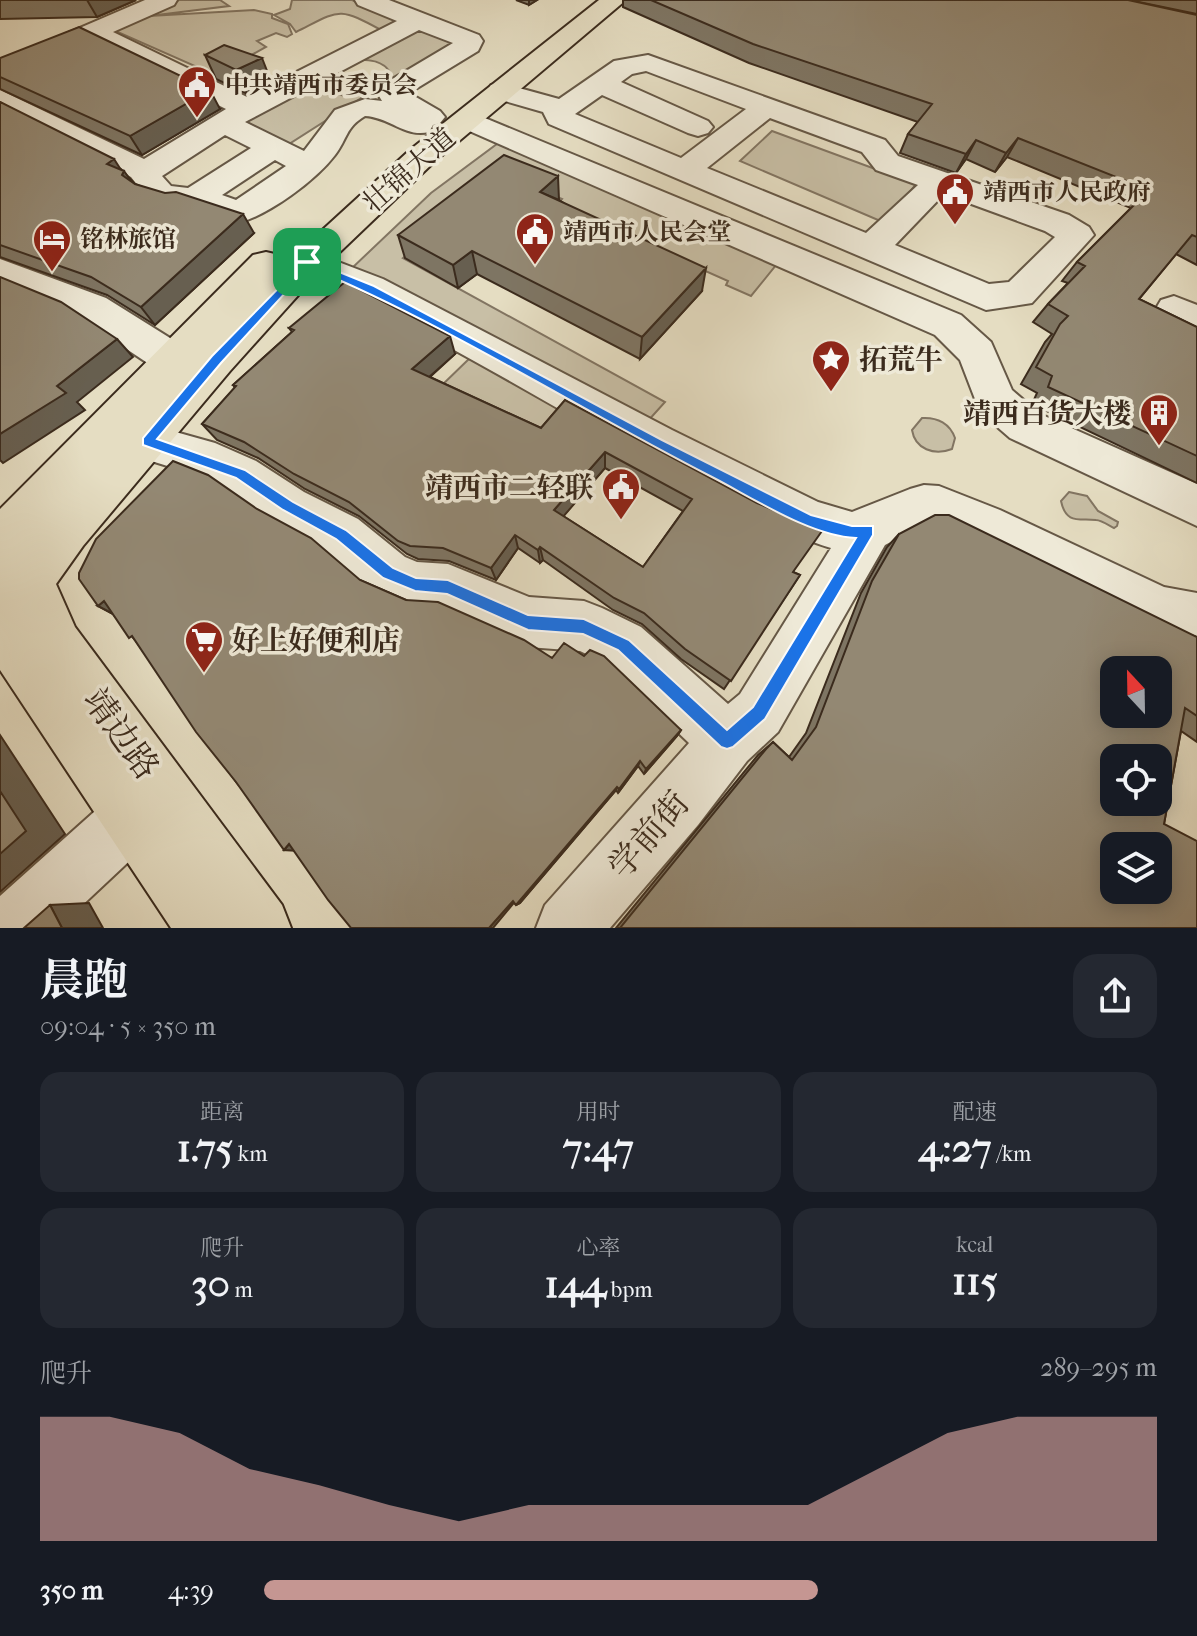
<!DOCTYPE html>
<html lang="zh">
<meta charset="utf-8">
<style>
body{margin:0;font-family:"IM FELL French Canon","Noto Serif SC",serif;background:#242831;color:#f1f3f6;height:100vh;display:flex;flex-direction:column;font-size:30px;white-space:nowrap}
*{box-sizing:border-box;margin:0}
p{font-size:26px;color:#9ea1a6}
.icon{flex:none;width:44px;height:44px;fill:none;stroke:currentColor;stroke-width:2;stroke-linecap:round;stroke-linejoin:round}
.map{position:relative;height:928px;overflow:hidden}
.side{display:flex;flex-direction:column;background:#171b24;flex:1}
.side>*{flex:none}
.needle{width:52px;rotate:338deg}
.buttons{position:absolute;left:1100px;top:656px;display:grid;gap:16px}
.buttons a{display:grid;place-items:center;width:72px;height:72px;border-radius:16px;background:#171b24;box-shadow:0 4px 20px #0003;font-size:40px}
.pin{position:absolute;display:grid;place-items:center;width:68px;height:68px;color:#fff;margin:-34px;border-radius:16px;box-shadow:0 4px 12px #0006}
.round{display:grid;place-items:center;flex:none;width:84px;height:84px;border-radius:24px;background:#242831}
.summary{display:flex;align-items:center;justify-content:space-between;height:136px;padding:0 40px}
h1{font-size:44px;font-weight:700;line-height:60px}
.metrics{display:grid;grid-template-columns:repeat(3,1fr);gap:12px;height:136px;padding:8px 40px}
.metrics div{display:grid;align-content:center;border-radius:20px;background:#242831;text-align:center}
.metrics b{font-size:40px;font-weight:700}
.metrics small{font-size:22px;font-weight:400}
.metrics p{font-size:22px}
.chart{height:224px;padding:16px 40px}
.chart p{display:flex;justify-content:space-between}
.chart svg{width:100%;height:144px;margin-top:8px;fill:#c59692;opacity:.7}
ul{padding:0 40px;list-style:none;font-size:26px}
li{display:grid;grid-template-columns:128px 96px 1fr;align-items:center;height:60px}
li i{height:20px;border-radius:10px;background:#c59692}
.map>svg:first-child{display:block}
.green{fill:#c8bfa6;stroke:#827562;stroke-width:2}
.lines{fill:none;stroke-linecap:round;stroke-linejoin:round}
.minor-casing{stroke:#665846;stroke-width:4}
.major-casing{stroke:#3b2b1d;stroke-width:4}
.minor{fill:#eee9d7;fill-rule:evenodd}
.major{fill:#e5ddc2;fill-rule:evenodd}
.wall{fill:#7e7563;stroke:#3b2b1d;stroke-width:2;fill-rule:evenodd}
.shaded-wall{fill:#675f50;stroke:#3b2b1d;stroke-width:2}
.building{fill:#938873;stroke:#3b2b1d;stroke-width:2;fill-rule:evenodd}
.route{fill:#1a73e8;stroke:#fff;stroke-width:2;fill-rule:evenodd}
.labels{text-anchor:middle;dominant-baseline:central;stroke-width:7;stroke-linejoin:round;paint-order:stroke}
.far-poi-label{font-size:24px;font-weight:bold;fill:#3b2b1d;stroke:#eee9d7;text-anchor:start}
.street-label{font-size:28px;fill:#3b2b1d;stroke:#eee9d7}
.poi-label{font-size:28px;font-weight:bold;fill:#3b2b1d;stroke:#eee9d7;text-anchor:start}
.near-street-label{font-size:34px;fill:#3b2b1d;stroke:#eee9d7}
</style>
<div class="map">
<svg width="1197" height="928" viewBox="0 0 1197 928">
<rect width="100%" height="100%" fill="#e5ddc2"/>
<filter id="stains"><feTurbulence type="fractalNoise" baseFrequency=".0025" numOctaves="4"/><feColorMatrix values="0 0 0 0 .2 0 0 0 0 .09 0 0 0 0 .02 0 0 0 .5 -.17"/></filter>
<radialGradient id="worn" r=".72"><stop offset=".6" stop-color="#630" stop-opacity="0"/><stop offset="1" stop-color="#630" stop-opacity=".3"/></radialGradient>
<path class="green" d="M179,0h41l9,6 -80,10 105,-6 18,4v4l16,6 4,10 -5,3 -11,-4 -19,8 9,6 -51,28 -102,-45z
M292,0h60l50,20 -21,10c-44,-24 -41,-20 -85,2l-6,-8 -16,-9 16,-6z
M413,26l43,17 -70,41 5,-10c-7,-14 -23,-15 -37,-14z
M320,80l1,6 5,5 19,5 24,-3 -80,51 -45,-23z
M772,131l144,53 -31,39 -145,-62z
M501,141l276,123 -26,32 -25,-11 2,-4 -171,-76 5,-6 -56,-22 -103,81 262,144 -18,20 -296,-153 80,-76z
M473,355l96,50 -28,31 -102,-48z
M922,418c16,-1 28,6 33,20l-3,11c-18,7 -37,0 -40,-19z
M1069,492l18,4 11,15 20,11 -1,4 -3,2c-4,-2 -13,-8 -18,-8 -16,-2 -30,5 -35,-19z"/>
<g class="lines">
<defs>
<path id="minor" d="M145,0h32l-3,5 -61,27 134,65 150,-76 -39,-16 -3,-5h34l90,35 4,6 -5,10 -69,42 31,18 5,6 -5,6 -7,2 -4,7c-23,6 -40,-15 -64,-16 -20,12 -17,22 -30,39 -19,25 -66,60 -97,68l-45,-15 -15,1 -29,-9 -18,-23 -131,-67v-20l144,69 82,-50 -134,-67 -57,23 -9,-2 -4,-6 4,-6zM419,30l34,13 -69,41 -5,12 3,5 -17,-2 -30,11 -31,41 -59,-29zM225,135l26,13 -63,40 -17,-2 -9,-10zM275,160l11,6 -50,34 -14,-5z
M648,55l237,85 13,16 171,59 20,12 5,8 -62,68 -46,7 -437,-186 -6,-12 -52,-15 -4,-6 4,-6 10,-2 58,16 55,-38zM646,71l100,38 -65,49 -106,-44 27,-19 86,38 10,3 10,-3 5,-6 -5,-6 -87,-39 11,-8zM770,118l92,34 14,18 42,15 -52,48 -159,-65zM944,194l101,37 10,6 -46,45 -20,2 -94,-39z
M468,111l493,204 30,27 21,48 28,24 157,70v42l-187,-88 -30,-26 -20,-52 -25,-25 -477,-209 -5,-6 5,-6z
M307,250l76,29 289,151 146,72 34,10 58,-23 14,-4 15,1 61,24 164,77 33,6v50l-55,-15 -174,-88 -32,-14h-15l-36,19 -107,187 -31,29 -49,64 -88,103h-74l9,-23 144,-162 -84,-80 -25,-12 -52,-4 -83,-37 -30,-2 -17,-7 -27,-12 -47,-40 -52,-29 -48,-33 -21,-10 -71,-22 -7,-13 7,-13 15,-5 68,19 41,18 48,31 54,27 47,38 12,5 31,2 81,33 55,4 18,7 39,19 87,77 12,-10 91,-146c-55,-17 -104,-47 -154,-74 -128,-67 -250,-147 -383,-203l-5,-9 5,-9z
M0,259l106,39 80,50 6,11 -6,11 -14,4 -14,-4 -78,-52 -80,-33z
M1174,296l23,9v31l-36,-16 -6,-10 6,-10z
M134,787l21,8 8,21 -8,21 -97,91h-58v-32l113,-101z"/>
<path id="major" d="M599,0h27l-193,163 -113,108 -90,100 -147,175 -27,38 19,43 207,278 9,23h-120l-171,-258v-161l253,-254 13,-3 13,3 4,11 128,-117z"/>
</defs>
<use href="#minor" class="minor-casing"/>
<use href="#major" class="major-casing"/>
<use href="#minor" class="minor"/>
<use href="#major" class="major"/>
</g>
<path class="wall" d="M0,0h136l-39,17 -97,2z
M516,0h21l-8,5z
M623,0h506l68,15v250l-21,-11 -37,45 58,28v156l-165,-79 5,-11 -16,-9 24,-42 7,-8 -19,-12 15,-18 20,-21 -6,-2 15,-19 54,-54 -124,-51 -12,15 -29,-13 -10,14 -56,-20 8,-19 10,-12 -169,-59 -126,-56z
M1129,0h68v14z
M205,55l66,26 -24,13 -31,-15z
M0,58l220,51 -78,46 -142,-66z
M0,102l121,67 14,15 119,49 -99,92 -48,-30 -107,-38z
M559,200l143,91 -62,68 -163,-85 -19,14 -53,-30 -7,-23z
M289,328l166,26 -25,23 111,51 24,-28 228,172 7,3 -76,114 -43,-30 -39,-35 -29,-14 -70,-50 -3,3 -22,-15 -22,32 -47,-19 -31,-2 -11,-5 -48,-38 -54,-27 -47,-31 -41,-18 -15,-16 33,-36 -2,-3 59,-53zM605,468l78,43 -40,56 -80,-51z
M899,534l298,103v105l-16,-11 -17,93 33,104h-581l142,-173 15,-13 16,15 17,-24 55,-140 26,-46z
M360,580l46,20 146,58 129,72 -4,6 -33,38 -6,-8 -20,27 -2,-3 -96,113 -4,2 -2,-2 -220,-53 -58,-68 -101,-142 -22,-26 -15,-8z"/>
<path class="shaded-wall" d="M87,0h49l-39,17z
M529,0h8l-8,5z
M262,58l9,23 -24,13 -11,-24z
M210,90l10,19 -78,46 -12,-19z
M1018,138l-11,19 -12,15 11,-19z
M976,140l-10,19 -10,14 10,-19z
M114,159l9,14 1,-2 13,19 -30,-26z
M558,176l1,24 -19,-8z
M243,214l11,19 -99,92 -14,-18z
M472,251l5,23 -19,14 -5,-23z
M706,268l-4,23 -62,68 2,-22z
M450,336l5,18 -36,32 -7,-17z
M117,339l16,18 -56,45 8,8 -82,53 -3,-3v-26l57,-48z
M605,452v16l-49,57 -2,-15z
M515,535l3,13 -22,32 -5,-12z
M540,547l3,13 -3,3 -2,-13z
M104,601l15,16 -21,-11z
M681,730l-4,6 -33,38 2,-5z
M0,735l65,99 -65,58z
M640,761l-2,5 -20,27 1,-4z
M617,787l-1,3 -96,113 -4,2z
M289,844l11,7 -16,-1z
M517,899l-24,29h-4l24,-27z
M89,903l14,25h-41l-12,-23z"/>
<path class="building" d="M651,0h477l69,15v222l-5,-2 -53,64 58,28v129l-149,-69 4,-11 -16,-9 24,-43 8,-8 -20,-12 37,-38 -8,-4 72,-72 -131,-52 -12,15 -30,-13 -10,14 -58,-20 24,-30 -179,-60z
M79,27l131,63 -80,46 -130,-59v-19z
M224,45l38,13 -26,12 -31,-15z
M0,102l114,57 -7,5 17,7 -2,4 13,9 30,9 11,-1 67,22 -102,93 -50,-30 -91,-32z
M504,155l54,21 -18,16 166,76 -64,69 -170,-86 -19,14 -55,-30z
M0,277l61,25 56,37 -60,47 9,7 -66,41z
M345,282l105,54 -38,33 129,59 24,-28 192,103 65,28 -29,41 7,3 -69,106 -46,-32 -41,-36 -30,-15 -74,-51 -2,3 -23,-15 -24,33 -48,-20 -33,-2 -12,-5 -49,-39 -55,-28 -50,-32 -42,-18 34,-38 -3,-1 61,-55 -5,-2zM605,452l87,47 -49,68 -89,-57z
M173,461l35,14 49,34 54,29 49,42 46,20 32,2 86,38 28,18 12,-15 20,13 6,-6 14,6 77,74 -35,39 -6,-8 -21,28 -2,-2 -101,118 -3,-4 -24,27h-138l-23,-28 -39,-56 -5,6 -48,-68 -40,-50 -64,-96 -3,2 -25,-37 -6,5 -19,-27v-6l17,-34z
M935,515h14l248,122v79l-12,-8 -21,116 33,17v87h-577l146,-179 7,-7 19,18 24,-33 56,-146 27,-47zM1114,670h44v44h-44zM1114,758h44v44h-44zM1114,846h44v44h-44z
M0,791l26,40 -26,23z
M50,905l12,23h-38z"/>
<path class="route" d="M307,259l67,27 288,154 149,75 41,11h21v9l-108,184 -32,28 -6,2 -6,-2 -103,-97 -35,-16 -55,-4 -81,-36 -32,-3 -32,-13 -47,-39 -53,-29 -47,-32 -93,-33v-7l69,-82zM309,267c139,58 268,141 403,210 41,21 98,59 144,61l-103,169 -26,23 -98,-90 -45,-21 -56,-4 -80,-35 -32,-2 -23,-10 -47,-38 -53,-28 -48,-32 -88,-31 64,-76z"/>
<defs>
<symbol id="civic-pin" viewBox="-11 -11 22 30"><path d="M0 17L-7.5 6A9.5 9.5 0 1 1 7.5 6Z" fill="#8f2418" stroke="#eee9d7"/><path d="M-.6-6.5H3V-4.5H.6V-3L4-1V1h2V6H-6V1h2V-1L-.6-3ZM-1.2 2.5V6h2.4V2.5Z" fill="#fff"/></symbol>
<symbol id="hotel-pin" viewBox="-11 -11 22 30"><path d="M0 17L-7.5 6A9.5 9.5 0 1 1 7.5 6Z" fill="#8f2418" stroke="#eee9d7"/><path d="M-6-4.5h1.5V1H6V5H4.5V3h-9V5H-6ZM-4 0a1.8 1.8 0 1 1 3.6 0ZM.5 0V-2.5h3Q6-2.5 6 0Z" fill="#fff"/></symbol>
<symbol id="sight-pin" viewBox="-11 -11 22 30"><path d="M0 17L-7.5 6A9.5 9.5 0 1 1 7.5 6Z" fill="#8f2418" stroke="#eee9d7"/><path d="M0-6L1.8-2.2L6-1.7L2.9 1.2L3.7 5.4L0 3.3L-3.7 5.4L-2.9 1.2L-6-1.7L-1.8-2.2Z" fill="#fff"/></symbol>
<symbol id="building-pin" viewBox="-11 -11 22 30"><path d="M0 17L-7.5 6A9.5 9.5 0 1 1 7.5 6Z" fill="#8f2418" stroke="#eee9d7"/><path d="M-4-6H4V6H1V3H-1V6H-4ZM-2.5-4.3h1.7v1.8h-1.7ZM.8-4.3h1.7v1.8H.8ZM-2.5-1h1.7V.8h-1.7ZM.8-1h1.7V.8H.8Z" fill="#fff"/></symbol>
<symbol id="supermarket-pin" viewBox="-11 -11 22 30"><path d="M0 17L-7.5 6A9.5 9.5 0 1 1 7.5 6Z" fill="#8f2418" stroke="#eee9d7"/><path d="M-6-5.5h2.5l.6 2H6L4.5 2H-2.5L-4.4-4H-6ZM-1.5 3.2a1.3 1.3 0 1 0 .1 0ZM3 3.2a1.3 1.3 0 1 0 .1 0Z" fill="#fff"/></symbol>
</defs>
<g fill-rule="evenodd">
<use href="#civic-pin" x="175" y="63" width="44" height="60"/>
<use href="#civic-pin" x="933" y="170" width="44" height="60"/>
<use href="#civic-pin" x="513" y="210" width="44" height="60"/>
<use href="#hotel-pin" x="30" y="217" width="44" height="60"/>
<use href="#sight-pin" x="809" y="337" width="44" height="60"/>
<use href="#building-pin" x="1137" y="391" width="44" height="60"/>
<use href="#civic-pin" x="599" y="465" width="44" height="60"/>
<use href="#supermarket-pin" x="182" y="618" width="44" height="60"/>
</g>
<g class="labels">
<g class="far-poi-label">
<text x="225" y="85">中共靖西市委员会</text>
<text x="983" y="192">靖西市人民政府</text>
<text x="563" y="232">靖西市人民会堂</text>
<text x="80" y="239">铭林旅馆</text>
</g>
<g class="street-label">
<text transform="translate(409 170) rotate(-41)">壮锦大道</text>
</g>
<g class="poi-label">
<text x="859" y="359">拓荒牛</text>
<text x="1131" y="413" text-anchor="end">靖西百货大楼</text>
<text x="593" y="487" text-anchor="end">靖西市二轻联</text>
<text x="232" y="640">好上好便利店</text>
</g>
<g class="near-street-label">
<text transform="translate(121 734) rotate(54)">靖边路</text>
<text transform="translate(649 835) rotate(-49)">学前街</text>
</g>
</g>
<rect width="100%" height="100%" filter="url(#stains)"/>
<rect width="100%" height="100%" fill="url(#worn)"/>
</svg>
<div class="buttons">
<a><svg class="needle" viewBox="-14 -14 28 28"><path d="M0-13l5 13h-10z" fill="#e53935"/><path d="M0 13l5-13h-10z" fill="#9ea1a6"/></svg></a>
<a><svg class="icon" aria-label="locate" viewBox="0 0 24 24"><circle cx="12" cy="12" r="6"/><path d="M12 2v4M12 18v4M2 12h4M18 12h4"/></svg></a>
<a><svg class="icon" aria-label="layers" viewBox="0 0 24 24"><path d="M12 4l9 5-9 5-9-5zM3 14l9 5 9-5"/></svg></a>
</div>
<div class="pin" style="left:307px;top:262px;background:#1e9e55"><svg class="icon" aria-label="arrive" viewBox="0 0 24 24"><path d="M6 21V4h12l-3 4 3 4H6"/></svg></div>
</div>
<section class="side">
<div class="summary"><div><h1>晨跑</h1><p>09:04 · 5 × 350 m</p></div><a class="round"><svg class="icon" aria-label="share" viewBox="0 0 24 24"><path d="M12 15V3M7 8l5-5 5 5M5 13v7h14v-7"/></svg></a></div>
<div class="metrics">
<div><p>距离</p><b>1.75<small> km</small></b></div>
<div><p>用时</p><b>7:47</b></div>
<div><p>配速</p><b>4:27<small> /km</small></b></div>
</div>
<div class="metrics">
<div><p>爬升</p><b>30<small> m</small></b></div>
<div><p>心率</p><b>144<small> bpm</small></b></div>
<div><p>kcal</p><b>115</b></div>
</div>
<div class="chart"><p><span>爬升</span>289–295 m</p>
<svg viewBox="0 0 160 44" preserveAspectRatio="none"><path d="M0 44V6L10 6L20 11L30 22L40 27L50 33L60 38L70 33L80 33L90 33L100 33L110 33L120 22L130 11L140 6L150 6L160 6V44z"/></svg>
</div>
<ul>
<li><b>350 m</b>4:39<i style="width:62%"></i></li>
</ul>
</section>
